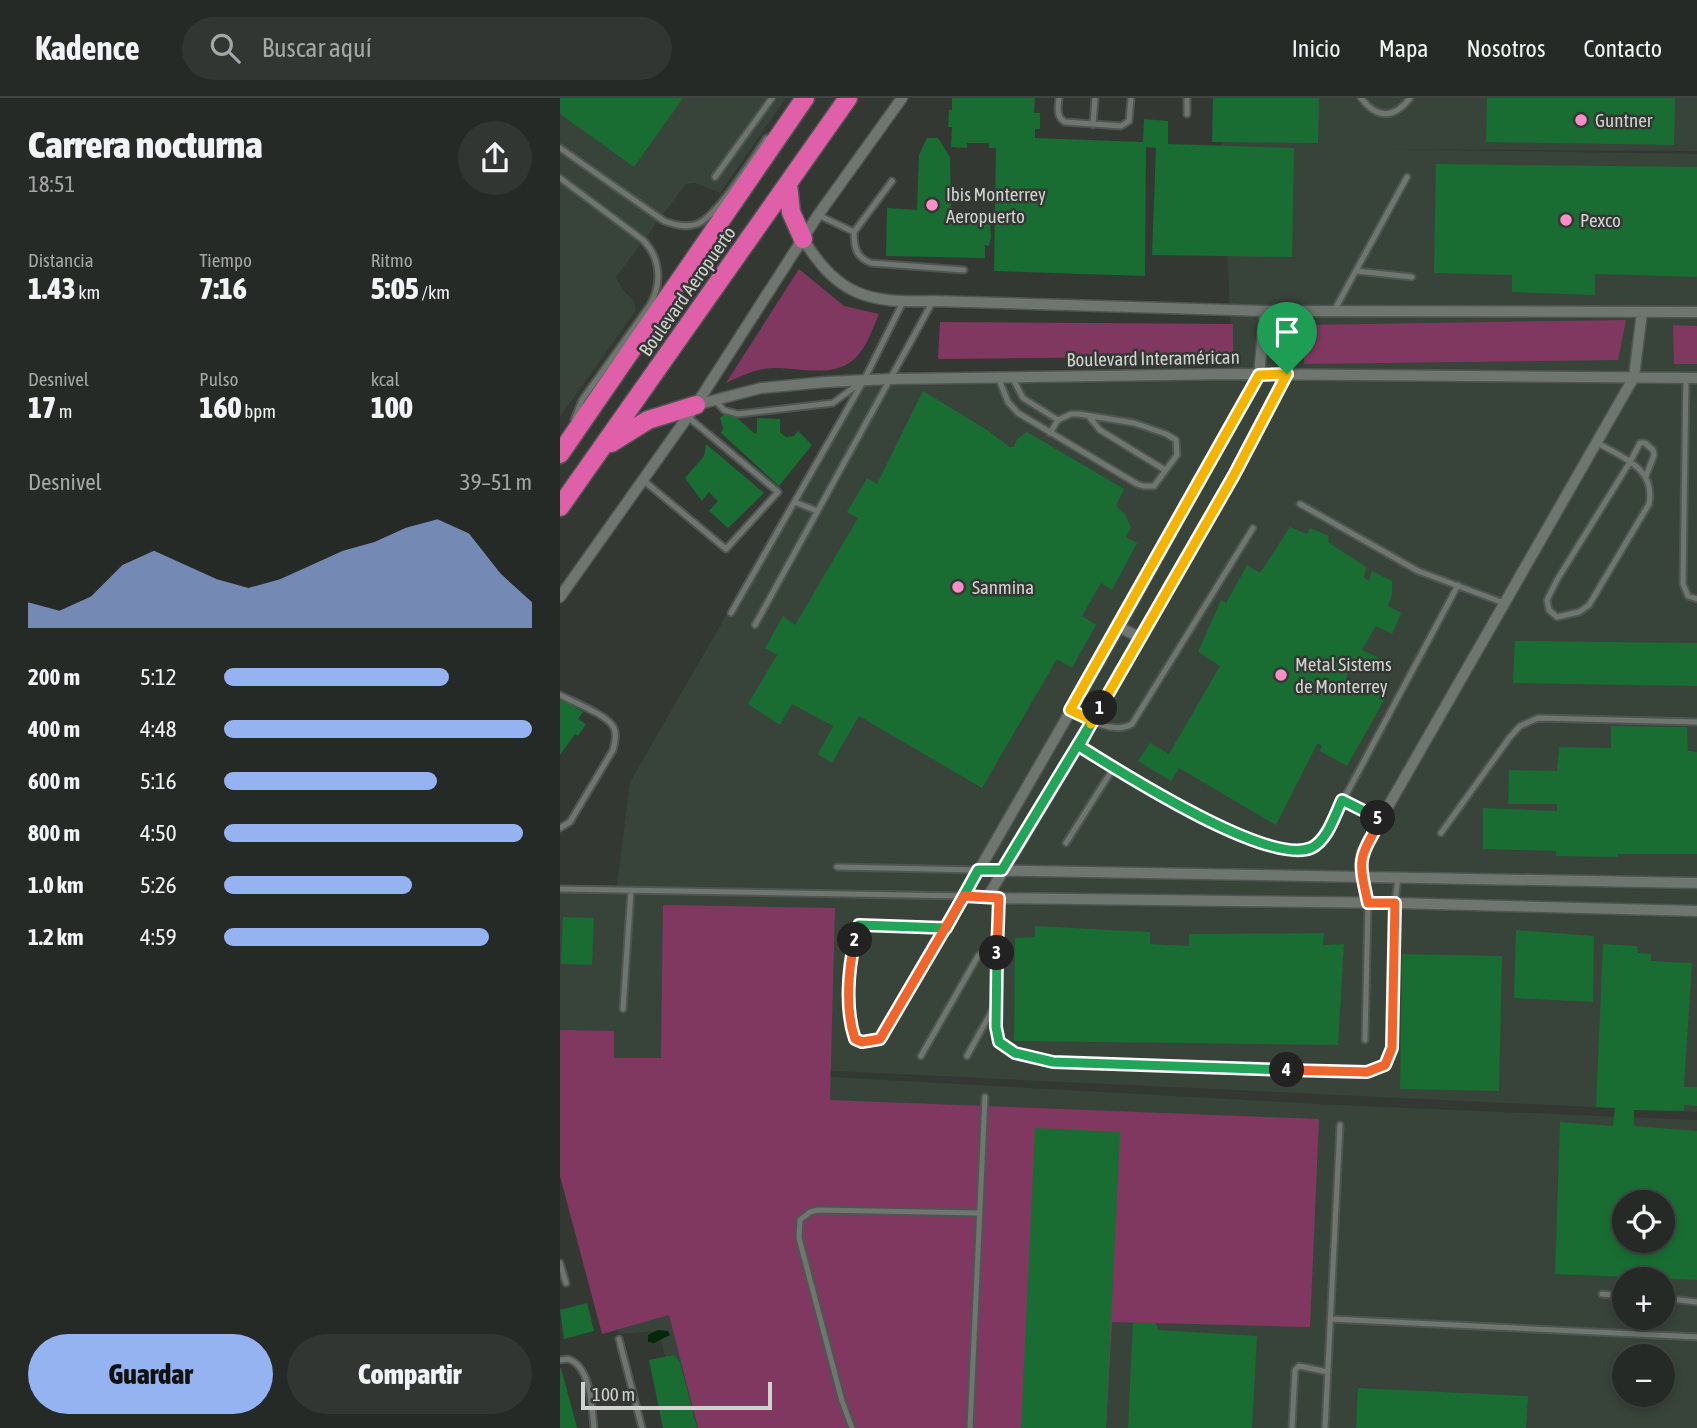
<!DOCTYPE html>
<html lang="es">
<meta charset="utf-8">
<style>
body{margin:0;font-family:"Asap Condensed",sans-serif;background:#323632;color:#f1f3f6;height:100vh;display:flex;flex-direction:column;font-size:26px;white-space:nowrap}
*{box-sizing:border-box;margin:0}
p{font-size:23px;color:#a4a7a7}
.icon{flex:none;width:38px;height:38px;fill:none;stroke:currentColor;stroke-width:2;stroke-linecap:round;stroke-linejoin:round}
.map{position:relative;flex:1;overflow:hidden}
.drawer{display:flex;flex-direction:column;background:#262a26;width:560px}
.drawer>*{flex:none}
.controls{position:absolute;left:1052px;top:1092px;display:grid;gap:14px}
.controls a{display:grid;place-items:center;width:63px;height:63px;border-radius:50%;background:#262a26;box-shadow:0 4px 10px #0003,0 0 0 2px #424643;font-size:35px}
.scale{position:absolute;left:21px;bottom:18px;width:191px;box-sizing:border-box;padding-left:7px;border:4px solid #cfd2cf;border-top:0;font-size:19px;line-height:24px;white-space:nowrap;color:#cfd2cf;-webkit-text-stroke:5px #333833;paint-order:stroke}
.pin{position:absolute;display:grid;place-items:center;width:60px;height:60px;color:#fff;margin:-72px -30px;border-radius:50% 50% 50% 0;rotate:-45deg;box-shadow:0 0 7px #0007}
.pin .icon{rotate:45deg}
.km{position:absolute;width:35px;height:35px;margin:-18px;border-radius:50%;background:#222;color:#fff;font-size:19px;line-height:35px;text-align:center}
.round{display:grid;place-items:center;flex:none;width:74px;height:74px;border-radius:37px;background:#323632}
.head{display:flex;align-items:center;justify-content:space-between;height:119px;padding:0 28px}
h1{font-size:38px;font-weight:800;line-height:52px}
.stats{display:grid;grid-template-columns:repeat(3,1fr);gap:10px;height:119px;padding:7px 28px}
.stats div{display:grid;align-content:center}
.stats b{font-size:30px;font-weight:800}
.stats small{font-size:19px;font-weight:400}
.stats p{font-size:19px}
.chart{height:196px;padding:14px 28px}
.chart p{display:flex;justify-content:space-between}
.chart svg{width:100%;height:126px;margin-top:7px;fill:#95b2f1;opacity:.7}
.primary-button{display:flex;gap:14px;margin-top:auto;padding:14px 28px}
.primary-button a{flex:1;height:80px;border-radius:42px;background:#95b2f1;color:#111;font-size:28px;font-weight:800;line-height:80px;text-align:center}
.primary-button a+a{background:#323632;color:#f1f3f6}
ul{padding:0 28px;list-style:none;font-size:23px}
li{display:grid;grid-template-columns:112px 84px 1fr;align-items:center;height:52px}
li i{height:18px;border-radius:9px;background:#95b2f1}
header{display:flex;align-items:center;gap:42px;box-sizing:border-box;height:98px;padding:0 35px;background:#262a26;border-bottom:2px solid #424643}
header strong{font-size:33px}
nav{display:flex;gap:38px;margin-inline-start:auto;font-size:24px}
.search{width:490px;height:63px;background:#323632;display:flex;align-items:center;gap:18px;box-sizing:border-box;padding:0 24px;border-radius:38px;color:#a4a7a7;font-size:26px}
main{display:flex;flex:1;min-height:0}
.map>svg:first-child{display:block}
.built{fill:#38433a;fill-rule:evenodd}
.green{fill:#803861}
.water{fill:#002809}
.building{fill:#196d33;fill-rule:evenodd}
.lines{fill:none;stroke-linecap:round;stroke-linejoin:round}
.lane-casing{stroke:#505551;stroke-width:9}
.street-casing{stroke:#505551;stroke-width:13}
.highway-casing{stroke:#505551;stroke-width:21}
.lane{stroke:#6f756f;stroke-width:5}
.street{stroke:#6f756f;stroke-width:10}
.highway{stroke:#df5fa9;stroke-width:18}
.split-1-casing{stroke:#fff;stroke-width:14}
.split-2-casing{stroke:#fff;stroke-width:14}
.split-3-casing{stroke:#fff;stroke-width:14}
.split-4-casing{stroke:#fff;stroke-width:14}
.split-5-casing{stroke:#fff;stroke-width:14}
.split-6-casing{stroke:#fff;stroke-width:14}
.split-7-casing{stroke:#fff;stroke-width:14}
.split-1{stroke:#f5b400;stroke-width:9}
.split-2{stroke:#22a559;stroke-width:9}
.split-3{stroke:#f0652b;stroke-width:9}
.split-4{stroke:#22a559;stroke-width:9}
.split-5{stroke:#f0652b;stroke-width:9}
.split-6{stroke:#22a559;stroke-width:9}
.split-7{stroke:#f5b400;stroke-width:9}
.poi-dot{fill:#f98fc9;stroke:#333833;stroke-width:2.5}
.labels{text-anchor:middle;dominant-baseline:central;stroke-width:5;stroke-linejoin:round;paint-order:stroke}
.poi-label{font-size:19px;fill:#cfd2cf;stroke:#333833;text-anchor:start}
.street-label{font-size:19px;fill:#cfd2cf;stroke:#333833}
</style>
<header>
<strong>Kadence</strong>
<div class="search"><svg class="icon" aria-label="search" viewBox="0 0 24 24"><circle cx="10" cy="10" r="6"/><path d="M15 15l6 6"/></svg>Buscar aquí</div>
<nav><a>Inicio</a><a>Mapa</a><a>Nosotros</a><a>Contacto</a></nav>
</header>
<main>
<section class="drawer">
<div class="head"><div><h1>Carrera nocturna</h1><p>18:51</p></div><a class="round"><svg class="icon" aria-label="share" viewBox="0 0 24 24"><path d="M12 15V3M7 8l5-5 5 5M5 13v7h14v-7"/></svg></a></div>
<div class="stats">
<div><p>Distancia</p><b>1.43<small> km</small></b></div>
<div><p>Tiempo</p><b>7:16</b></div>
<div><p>Ritmo</p><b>5:05<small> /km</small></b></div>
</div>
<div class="stats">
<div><p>Desnivel</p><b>17<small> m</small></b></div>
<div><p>Pulso</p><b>160<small> bpm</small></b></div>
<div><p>kcal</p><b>100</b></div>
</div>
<div class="chart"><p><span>Desnivel</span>39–51 m</p>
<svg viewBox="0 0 160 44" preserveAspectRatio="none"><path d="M0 44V35L10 38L20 33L30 22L40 17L50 22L60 27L70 30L80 27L90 22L100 17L110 14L120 9L130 6L140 11L150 25L160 35V44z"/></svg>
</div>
<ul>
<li><b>200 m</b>5:12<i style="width:73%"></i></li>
<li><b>400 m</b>4:48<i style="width:100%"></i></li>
<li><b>600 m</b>5:16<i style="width:69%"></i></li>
<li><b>800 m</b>4:50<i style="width:97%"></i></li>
<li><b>1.0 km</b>5:26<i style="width:61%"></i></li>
<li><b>1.2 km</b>4:59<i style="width:86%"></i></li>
</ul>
<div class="primary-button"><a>Guardar</a><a>Compartir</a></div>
</section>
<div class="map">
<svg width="1137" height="1330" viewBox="0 0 1137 1330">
<rect width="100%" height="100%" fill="#333833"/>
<path class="built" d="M0,0h226l-66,95 -25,-10 -9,1 -70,93 6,12 12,12 2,9 -76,107z
M664,0h473v53l-310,-2 310,5v958l-1137,-54v-165l56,-1 14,-110 236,-409h367l-11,-227z
M0,964l777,43 360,15v308h-1012l-27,-97 -39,3 -59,-158zM1064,1104h38v39h-38zM1064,1181h38v39h-38zM1064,1258h38v39h-38z"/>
<path class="green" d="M239,171l45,37 35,8c-7,16 -13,36 -27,47 -22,17 -55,6 -80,7 -16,1 -32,8 -46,15z
M1066,222l-8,40 -314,4v-39z
M380,224l293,2v32l-295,3z
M1113,227l24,1v38h-23z
M103,807l172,3 -5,192 489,19 -9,208 -198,-5 -6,106h-408l-29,-113 -67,19 -42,-158v-146l54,1v27h47z"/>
<path class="water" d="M98,1232l10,1 2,4 -16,8 -6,-1v-7z"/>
<path class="building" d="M0,0h123l-49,69 -74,-53z
M392,0h83l-1,15h6v16h-5v9l108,4 1,-23 24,2v23l126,4 -2,109 -140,-2 4,-107 -10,-1 -1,129 -151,-5 2,-123h-7v-5h-22v5l-16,-1 1,-20h-4l1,-17h3z
M653,0h106l-1,45 -106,-1z
M927,0h188l-1,47 -188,-3z
M367,40h11l12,19 1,64 39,1 1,15 -2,9 -4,-1v13l-99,-2 1,-48 30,2 2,-55z
M876,66l261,3v110l-102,-3v21l-83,-3v-17l-78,-2z
M363,293l64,39 23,17h4l3,-8 10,-7 97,57 -8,17 9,8 6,14 -5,9 11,6 -25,47 -11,-7 -19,33 14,9 -24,43 -15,-9 -75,129 -123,-72 -27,47 -14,-9 15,-28 -41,-22 -12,21 -32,-21 29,-49 -12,-7 18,-32 12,9 63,-107 -11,-6 20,-34 10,6z
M166,315l10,4 19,17 2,-3v-13l23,1v13l6,5 8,-1 4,-5 14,14 -33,41 -58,-53 2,-4 -3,-11z
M146,346l58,49 -36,35 -19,-17 9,-10 -9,-9 -7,9 -17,-23 19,-22z
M730,429l17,7 3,-6 19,8 -1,6 38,25 -2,11 5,3 3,-10 20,10v13l-4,12 13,7 -9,21 -16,-8 -14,24 19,9 -8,14 -18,-10 -9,14 40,20 -39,69 -27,-15 2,-6 -5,-1 -41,81 -97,-57 -8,13 -33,-20 12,-18 19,11 51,-88 -22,-14 23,-52 5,3 21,-38 13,8z
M955,543l182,2v43l-184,-3z
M0,601l23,13 -5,7 8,5 -8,12 -3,-2 -15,21z
M1051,628l76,1 1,24 9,1v102h-79v3l-62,-1v-5l-73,-2v-41l74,3v-7h-49l1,-34 48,1 2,-24 52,1z
M3,819l31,1 -2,47 -31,-1z
M475,828l115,6v12l39,2v-12l135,-1 -1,12 21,-1 -6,101 -324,-4 1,-103 20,-1z
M956,832l78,6 -1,66 -79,-4z
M1043,846l34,2 1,7 13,1v7l41,2 -8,124h13v19l-13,-1v6l-50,-1v16l63,5v149l-142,-6 5,-152 53,4 2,-18 -19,-1zM1064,1104h38v39h-38z
M842,856l100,2 -3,135 -99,-2z
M475,1030l85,4 -14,296h-85z
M27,1205l7,28 -30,8 -4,-29z
M573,1225h23l2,7 99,6 -5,92h-124z
M114,1257l6,7 17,66h-34l-14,-68z
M0,1270h1l16,60h-17z
M798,1290l170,8 -2,32h-170z"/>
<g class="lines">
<defs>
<path id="lane" d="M499,0c-1,9 -3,19 6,24l56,4 8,-5 2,-23
M801,0c16,21 33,21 49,0
M627,16v-16
M533,27l2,-27
M0,50l104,73c11,4 22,7 33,3 20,-7 56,-67 70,-86
M155,79l57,-79
M0,80l83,62c18,18 19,44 7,65l-68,95 -8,20
M258,117l36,17c0,16 2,25 17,31l93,7
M294,134l38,-51
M796,173l56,6
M774,213l73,-134
M438,279l10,25 10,11 119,71 6,2h11l23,-31 -1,-15 -10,-6 -32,-11 -55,-9h-8l-13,6 -8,13
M1126,280l-3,206 5,12 9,3
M453,281l10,19 35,22
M155,302l9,10 14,4 95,-11 27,-20
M530,320l10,12 65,40
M1036,344c27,16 60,26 53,62l-60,101 -10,7 -22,5 -8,-7 -2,-10 10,-20 73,-118 10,-19h5l8,7 1,5 -8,21
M83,382l83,69 52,-57 -90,-75
M235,404l22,9
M740,406l118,67 86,32
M171,515l133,-233 39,-78
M195,527l178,-324
M0,597c13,7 48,20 54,33 3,7 1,15 -1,22l-43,72 -10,6
M511,612c17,9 42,25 61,14l121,-196
M518,648c47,28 175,111 227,104 8,-2 12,-6 18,-12l135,-253
M782,702l39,20
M881,735l69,-96 10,-11 18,-8 159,4
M506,745l48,-76
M277,769l141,3
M0,791l404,7c-27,47 -54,96 -84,143l-18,3 -7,-3c-12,-35 -5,-79 4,-114l87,3
M439,800l-4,129 4,15 16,11 38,9 314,10 18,-7 7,-17 3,-145 3,-26
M63,911l8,-119
M805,942l3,-136
M361,958l57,-100 19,-15
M407,958l27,-49
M0,1165l6,20
M1042,1196l22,2
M1102,1200l35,4
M771,1221l366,18
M59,1241l23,89
M0,1262l8,-1c23,7 24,49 26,69
M292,1330l-10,-27 -43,-163 1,-18 10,-8 8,-2 161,3
M410,1330l15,-331
M732,1330l3,-58 4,-4 29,6
M765,1330l15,-303"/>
<path id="street" d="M243,141c36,57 64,64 130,62l332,10 432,1
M705,213l-6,64 -140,252 -155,269 23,2 408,5 302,8
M136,307l65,-17 65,-6 65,-3 342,-5 464,4
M0,499l136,-192 122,-190 84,-117
M559,529l20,10
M418,772l719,13
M427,800l106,-177 141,-246 53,-101 9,-63
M808,805l-8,-36 2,-15 272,-475 8,-65"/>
<path id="highway" d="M228,86l3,28 12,27
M51,345l37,-23 48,-15
M0,356l245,-356
M0,409l288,-409"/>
</defs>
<use href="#lane" class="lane-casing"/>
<use href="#street" class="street-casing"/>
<use href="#highway" class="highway-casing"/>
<use href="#lane" class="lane"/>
<use href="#street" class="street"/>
<use href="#highway" class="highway"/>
</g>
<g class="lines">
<defs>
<path id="split-1" d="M540,610l134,-233 53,-101"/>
<path id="split-2" d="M295,842l4,-15 87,3 32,-58h24l98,-162"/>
<path id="split-3" d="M295,842c-7,30 -10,70 0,99l7,3 18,-3 84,-143 35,2 -2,55"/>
<path id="split-4" d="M437,855l-1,74 3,15 16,11 38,9 234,8"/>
<path id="split-5" d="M727,972l80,2 18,-7 7,-17 3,-145h-27c-10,-45 -10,-43 13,-83l-3,-2"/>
<path id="split-6" d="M531,626l-12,22c40,25 188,120 232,102 16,-7 24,-33 31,-48l36,18"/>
<path id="split-7" d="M531,626l2,-3 -23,-11 189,-335 28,-1"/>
</defs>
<use href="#split-1" class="split-1-casing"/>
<use href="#split-2" class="split-2-casing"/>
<use href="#split-3" class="split-3-casing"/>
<use href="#split-4" class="split-4-casing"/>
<use href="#split-5" class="split-5-casing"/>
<use href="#split-6" class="split-6-casing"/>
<use href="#split-7" class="split-7-casing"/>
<use href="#split-1" class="split-1"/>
<use href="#split-2" class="split-2"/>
<use href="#split-3" class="split-3"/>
<use href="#split-4" class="split-4"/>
<use href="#split-5" class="split-5"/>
<use href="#split-6" class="split-6"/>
<use href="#split-7" class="split-7"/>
</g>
<g class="poi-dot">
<circle cx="1021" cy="22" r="7"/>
<circle cx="372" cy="107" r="7"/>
<circle cx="1006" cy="122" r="7"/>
<circle cx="398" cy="489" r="7"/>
<circle cx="721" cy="577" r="7"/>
</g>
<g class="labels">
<g class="poi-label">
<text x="1035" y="22">Guntner</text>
<text x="386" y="96">Ibis Monterrey<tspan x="386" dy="22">Aeropuerto</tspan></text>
<text x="1020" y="122">Pexco</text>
<text x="412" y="489">Sanmina</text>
<text x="735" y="566">Metal Sistems<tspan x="735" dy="22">de Monterrey</tspan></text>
</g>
<g class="street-label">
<text transform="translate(127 193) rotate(-55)">Boulevard Aeropuerto</text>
<text transform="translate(593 260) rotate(-1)">Boulevard Interamérican</text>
</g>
</g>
</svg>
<div class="controls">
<a><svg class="icon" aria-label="locate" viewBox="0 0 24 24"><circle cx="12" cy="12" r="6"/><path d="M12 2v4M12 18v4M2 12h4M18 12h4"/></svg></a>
<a>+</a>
<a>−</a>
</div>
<div class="scale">100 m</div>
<div class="pin" style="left:727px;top:276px;background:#1e9e55"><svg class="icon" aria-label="arrive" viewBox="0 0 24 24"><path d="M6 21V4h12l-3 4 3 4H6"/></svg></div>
<b class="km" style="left:540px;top:610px">1</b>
<b class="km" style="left:295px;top:842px">2</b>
<b class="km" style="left:437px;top:855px">3</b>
<b class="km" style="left:727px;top:972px">4</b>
<b class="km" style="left:818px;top:720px">5</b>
</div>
</main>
